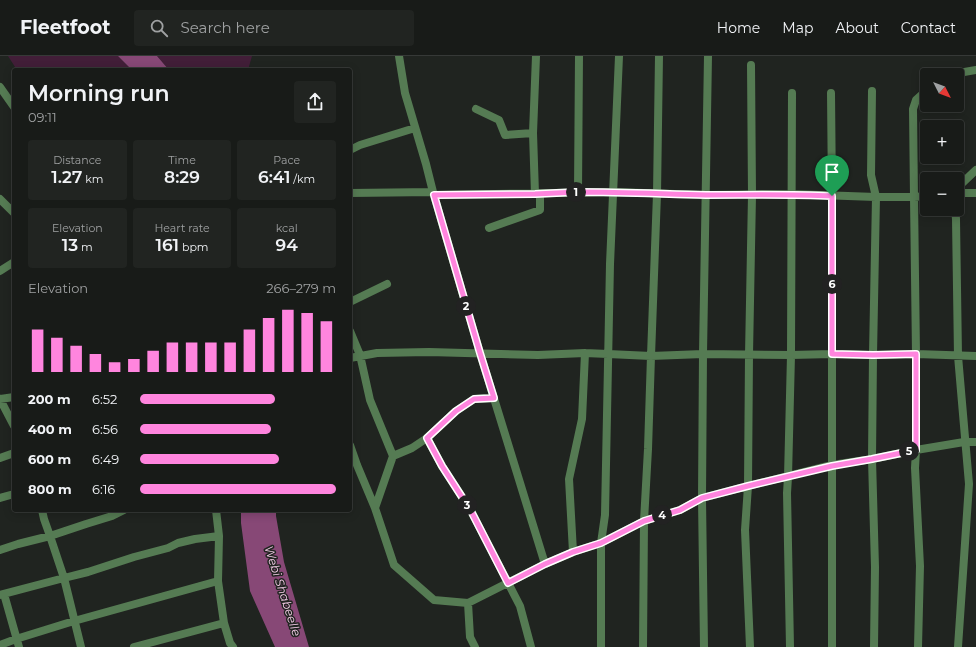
<!DOCTYPE html>
<meta charset="utf-8">
<style>
body{margin:0;font-family:Montserrat,sans-serif;background:#212421;color:#f1f3f6;height:100vh;display:flex;flex-direction:column;font-size:15px;white-space:nowrap}
*{box-sizing:border-box;margin:0}
p{font-size:13px;color:#9fa1a2}
.icon{flex:none;width:22px;height:22px;fill:none;stroke:currentColor;stroke-width:2;stroke-linecap:round;stroke-linejoin:round}
.map{position:relative;flex:1;overflow:hidden}
.side{position:absolute;left:12px;top:12px;width:340px;height:444px;display:flex;flex-direction:column;background:#181b18;border-radius:4px;box-shadow:0 2px 10px #0003,0 0 0 1px #363937}
.side>*{flex:none}
.needle{width:26px;rotate:132deg}
.buttons{position:absolute;left:920px;top:12px;display:grid;gap:8px}
.buttons a{display:grid;place-items:center;width:44px;height:44px;border-radius:4px;background:#181b18;box-shadow:0 2px 10px #0003,0 0 0 1px #363937;font-size:20px}
.pin{position:absolute;display:grid;place-items:center;width:34px;height:34px;color:#fff;margin:-41px -17px;border-radius:50% 50% 50% 0;rotate:-45deg;box-shadow:0 0 4px #0007}
.pin .icon{rotate:45deg}
.km{position:absolute;width:20px;height:20px;margin:-10px;border-radius:50%;background:#222;color:#fff;font-size:11px;line-height:20px;text-align:center}
.round{display:grid;place-items:center;flex:none;width:42px;height:42px;border-radius:4px;background:#212421}
.summary{display:flex;align-items:center;justify-content:space-between;height:68px;padding:0 16px}
h1{font-size:22px;font-weight:600;line-height:30px}
.metrics{display:grid;grid-template-columns:repeat(3,1fr);gap:6px;height:68px;padding:4px 16px}
.metrics div{display:grid;align-content:center;border-radius:4px;background:#212421;text-align:center}
.metrics b{font-size:17px;font-weight:600}
.metrics small{font-size:11px;font-weight:400}
.metrics p{font-size:11px}
.chart{height:112px;padding:8px 16px}
.chart p{display:flex;justify-content:space-between}
.chart svg{width:100%;height:72px;margin-top:4px;stroke:#ff85de;stroke-width:6}
ul{padding:0 16px;list-style:none;font-size:13px}
li{display:grid;grid-template-columns:64px 48px 1fr;align-items:center;height:30px}
li i{height:10px;border-radius:5px;background:#ff85de}
header{display:flex;align-items:center;gap:24px;box-sizing:border-box;height:56px;padding:0 20px;background:#181b18;border-bottom:1px solid #363937}
header strong{font-size:19px}
nav{display:flex;gap:22px;margin-inline-start:auto;font-size:14px}
.search{width:280px;height:36px;background:#212421;display:flex;align-items:center;gap:10px;box-sizing:border-box;padding:0 14px;border-radius:4px;color:#9fa1a2;font-size:15px}
.map>svg:first-child{display:block}
.green{fill:#421e38}
.water{fill:#874876}
.lines{fill:none;stroke-linecap:round;stroke-linejoin:round}
.street{stroke:#557b53;stroke-width:8}
.route-casing{stroke:#fff;stroke-width:8}
.route{stroke:#ff85de;stroke-width:5}
.labels{text-anchor:middle;dominant-baseline:central;stroke-width:3;stroke-linejoin:round;paint-order:stroke}
.water-label{font-size:12px;font-style:italic;fill:#f6cfe9;stroke:#202420}
</style>
<header>
<strong>Fleetfoot</strong>
<div class="search"><svg class="icon" aria-label="search" viewBox="0 0 24 24"><circle cx="10" cy="10" r="6"/><path d="M15 15l6 6"/></svg>Search here</div>
<nav><a>Home</a><a>Map</a><a>About</a><a>Contact</a></nav>
</header>
<div class="map">
<svg width="976" height="591" viewBox="0 0 976 591">
<rect width="100%" height="100%" fill="#202420"/>
<path class="green" d="M8,0h110l14,14h-115z
M157,0h95l-4,14h-79z"/>
<path class="water" d="M118,0h39l12,14h-37z
M241,454h35v6l8,46 25,85h-34l-25,-56 -9,-68z"/>
<g class="lines">
<path class="street" d="M399,0l6,37 21,71 7,28 47,161 65,211
M947,19l29,-5
M0,31l14,20
M872,35l-1,84 5,22 -3,158 -1,104 3,108 -1,80
M831,37l1,103v451
M476,53l23,11 6,15 28,-2
M350,94l10,-5 55,-17
M957,132l19,-18
M578,136l1,-136
M350,137l83,-1
M957,137h19
M535,138l-2,-61 3,-77
M434,139l179,-3 93,3 85,-1 85,3h38l13,-1
M0,143l14,14
M955,153l1,10 2,137 11,128 -11,163
M489,172l51,-18v-16
M0,215l14,-9
M350,246l37,-18
M350,275l10,24 10,45 23,56 -18,52 19,57 40,35 34,3 77,-39 28,-12 28,-9 43,-22 36,-11 22,-12 46,-12 84,-21 40,-6 44,-9 48,-8h12
M350,302l27,-5 52,-1 109,3 47,-2 23,1 43,2 52,-2 88,1 41,-1 41,1 43,-1 60,2
M0,343l14,27
M0,343l14,-2
M427,382l15,28 29,45 49,95 11,41
M350,389l7,20 18,43
M393,400l19,-8 15,-10 29,-27 18,-12 20,-1
M0,402l14,-5
M0,442l14,-4
M42,454l2,9 6,17 14,42 17,69
M216,454l3,26 -1,45 6,42 6,20 3,4
M0,494l18,-6 32,-8 36,-12 26,-8 12,-6
M573,496l-4,-73 13,-60 3,-66
M4,538l15,53
M0,539l64,-17 24,-6 46,-15 34,-9 10,-5 17,-4 24,-3
M468,547l2,34 5,10
M0,589l16,-6 58,-18 144,-40
M134,591l90,-24
M601,591v-104l4,-28 5,-251 9,-208
M643,591l1,-126 4,-72 3,-93 6,-162 2,-138
M704,591l-2,-149 1,-144 5,-298
M750,591l-5,-117 3,-44 1,-131 3,-160 -1,-130
M790,591l-3,-154 1,-16 3,-122 1,-262
M918,591l2,-81 -5,-98 1,-18v-96l-2,-157 -1,-88 3,-9 11,-10"/>
</g>
<g class="lines">
<defs>
<path id="route" d="M578,136c43,0 85,2 128,3 42,0 84,-1 126,1v158l41,1 43,-1v96l-44,9 -40,7 -84,20 -46,12 -22,12 -36,11 -43,22 -28,9 -28,12 -37,19 -37,-72 -29,-45 -15,-28 29,-27 18,-12 20,-1 -14,-45 -46,-158 101,-1z"/>
</defs>
<use href="#route" class="route-casing"/>
<use href="#route" class="route"/>
</g>
<g class="labels">
<g class="water-label">
<text transform="translate(283 535) rotate(72)">Webi Shabeelle</text>
</g>
</g>
</svg>
<div class="buttons">
<a><svg class="needle" viewBox="-14 -14 28 28"><path d="M0-13l5 13h-10z" fill="#e53935"/><path d="M0 13l5-13h-10z" fill="#9fa1a2"/></svg></a>
<a>+</a>
<a>−</a>
</div>
<div class="pin" style="left:832px;top:140px;background:#1e9e55"><svg class="icon" aria-label="arrive" viewBox="0 0 24 24"><path d="M6 21V4h12l-3 4 3 4H6"/></svg></div>
<b class="km" style="left:576px;top:136px">1</b>
<b class="km" style="left:466px;top:250px">2</b>
<b class="km" style="left:467px;top:449px">3</b>
<b class="km" style="left:662px;top:459px">4</b>
<b class="km" style="left:909px;top:395px">5</b>
<b class="km" style="left:832px;top:228px">6</b>
<section class="side">
<div class="summary"><div><h1>Morning run</h1><p>09:11</p></div><a class="round"><svg class="icon" aria-label="share" viewBox="0 0 24 24"><path d="M12 15V3M7 8l5-5 5 5M5 13v7h14v-7"/></svg></a></div>
<div class="metrics">
<div><p>Distance</p><b>1.27<small> km</small></b></div>
<div><p>Time</p><b>8:29</b></div>
<div><p>Pace</p><b>6:41<small> /km</small></b></div>
</div>
<div class="metrics">
<div><p>Elevation</p><b>13<small> m</small></b></div>
<div><p>Heart rate</p><b>161<small> bpm</small></b></div>
<div><p>kcal</p><b>94</b></div>
</div>
<div class="chart"><p><span>Elevation</span>266–279 m</p>
<svg viewBox="0 0 160 44" preserveAspectRatio="none"><path d="M5 44V18M15 44V23M25 44V28M35 44V33M45 44V38M55 44V36M65 44V31M75 44V26M85 44V26M95 44V26M105 44V26M115 44V18M125 44V11M135 44V6M145 44V8M155 44V13"/></svg>
</div>
<ul>
<li><b>200 m</b>6:52<i style="width:69%"></i></li>
<li><b>400 m</b>6:56<i style="width:67%"></i></li>
<li><b>600 m</b>6:49<i style="width:71%"></i></li>
<li><b>800 m</b>6:16<i style="width:100%"></i></li>
</ul>
</section>
</div>
